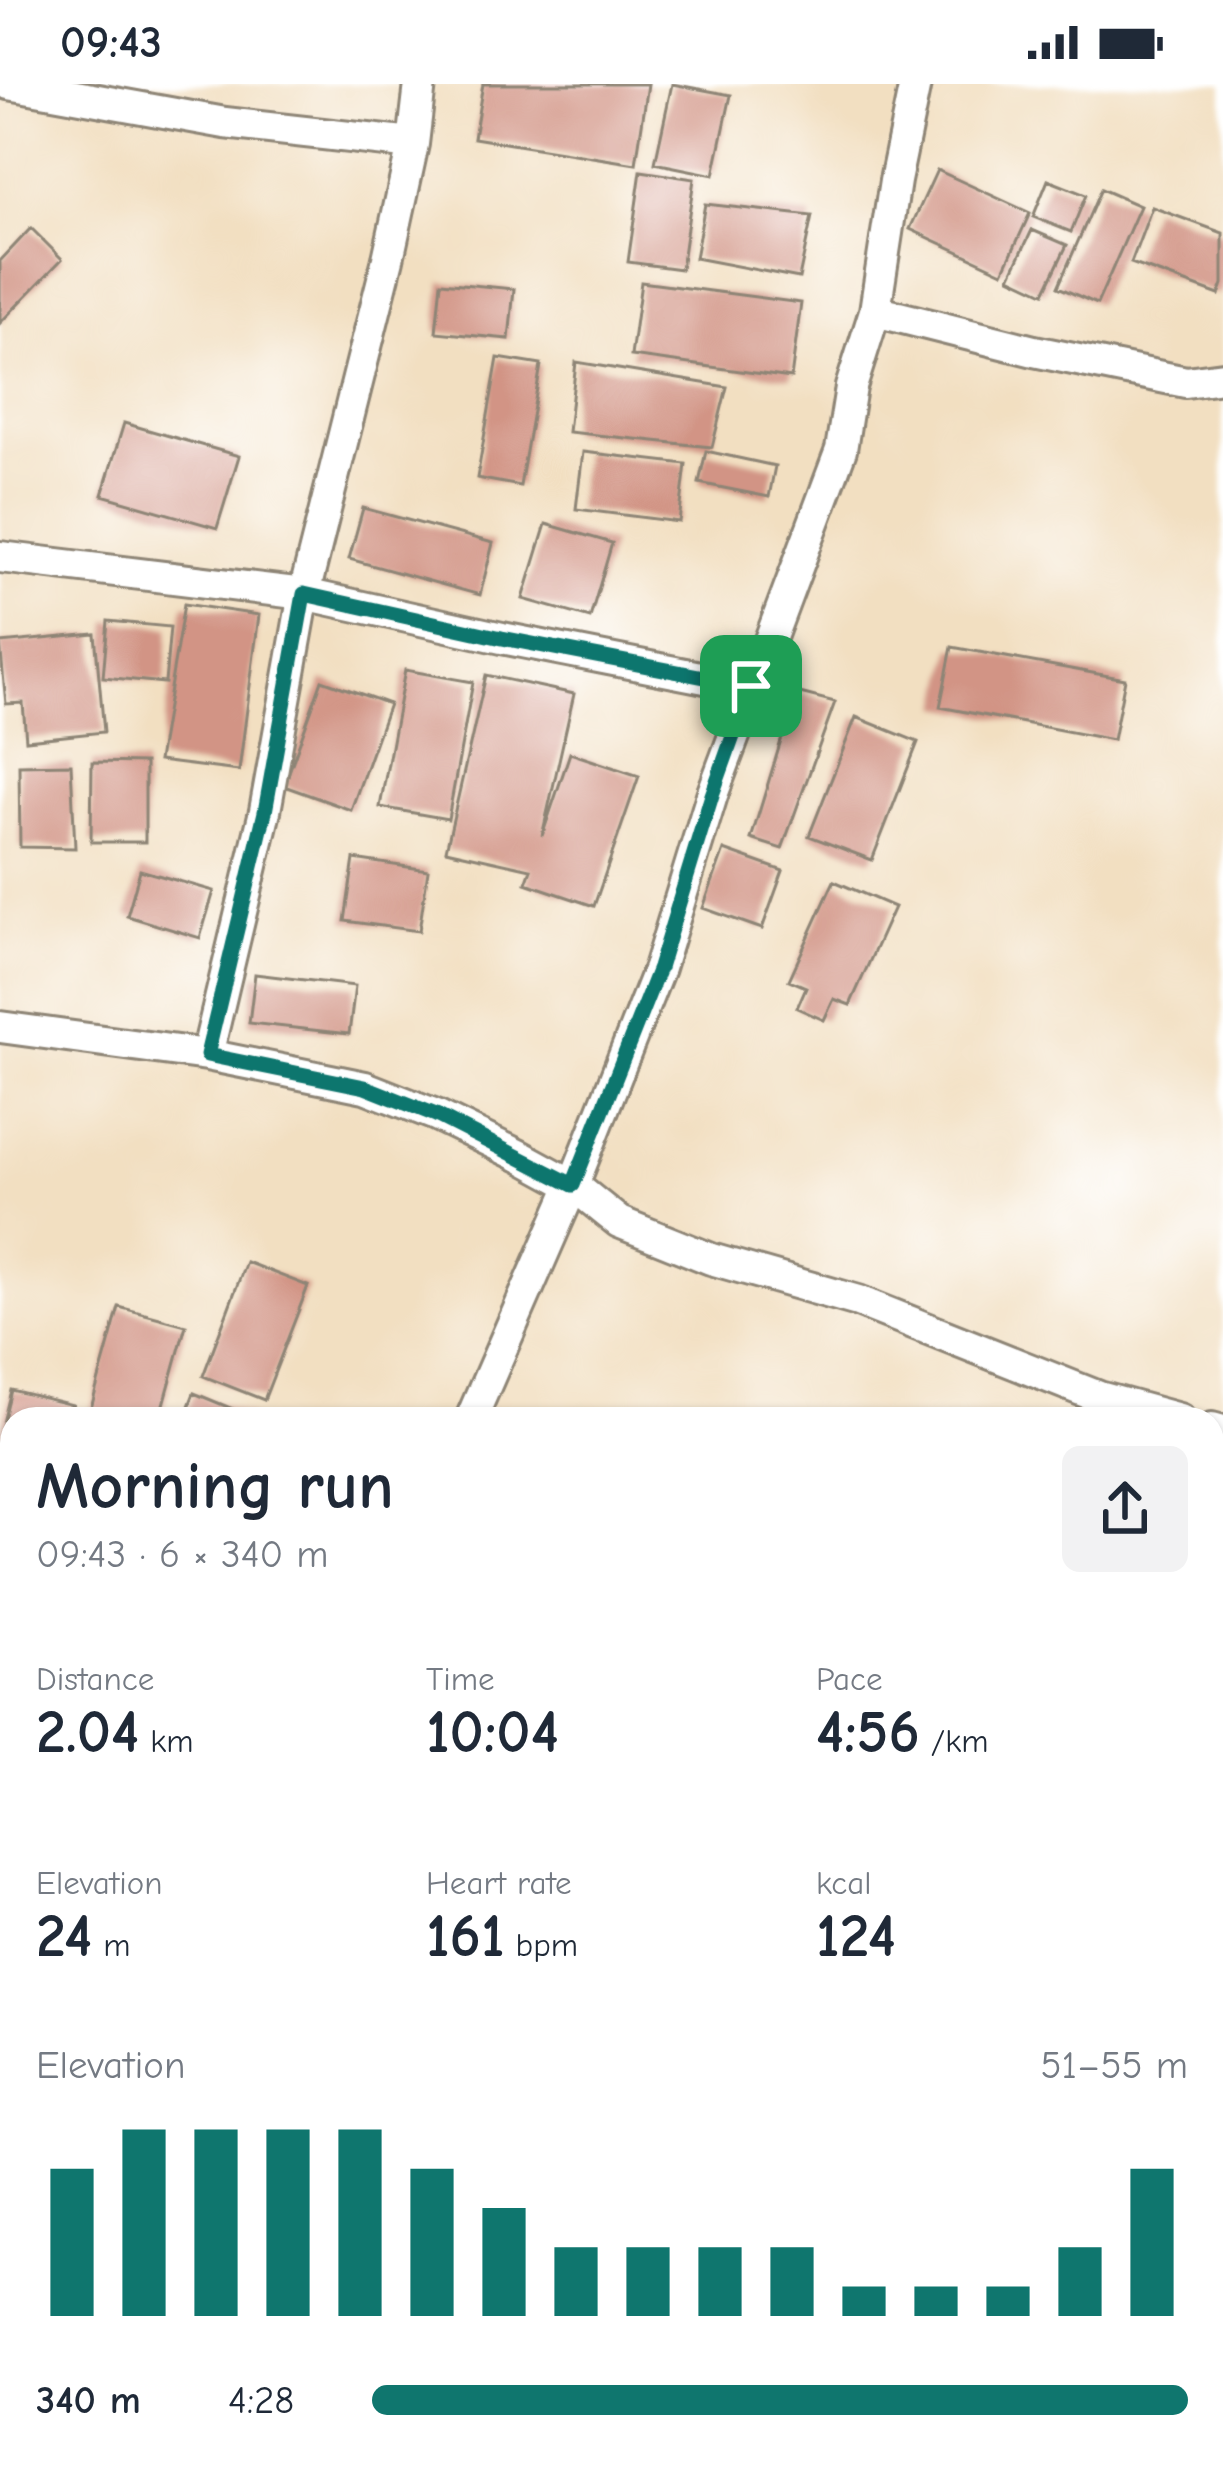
<!DOCTYPE html>
<meta charset="utf-8">
<style>
body{margin:0;font-family:"Comic Neue",sans-serif;background:#f2f2f3;color:#1f2937;height:100vh;display:flex;flex-direction:column;font-size:45px;white-space:nowrap}
*{box-sizing:border-box;margin:0}
p{font-size:39px;color:#747a83}
.icon{flex:none;width:66px;height:66px;fill:none;stroke:currentColor;stroke-width:2;stroke-linecap:round;stroke-linejoin:round}
.map{position:relative;flex:1;overflow:hidden}
.drawer{position:absolute;left:0px;top:1323px;width:1224px;height:1065px;display:flex;flex-direction:column;background:#fff;border-radius:36px 36px 0 0;box-shadow:0 3px 9px #0004}
.drawer>*{flex:none}
.pin{position:absolute;display:grid;place-items:center;width:102px;height:102px;color:#fff;margin:-51px;border-radius:24px;box-shadow:0 6px 18px #0006}
.round{display:grid;place-items:center;flex:none;width:126px;height:126px;border-radius:18px;background:#f2f2f3}
.summary{display:flex;align-items:center;justify-content:space-between;height:204px;padding:0 36px}
h1{font-size:66px;font-weight:800;line-height:90px}
.figures{display:grid;grid-template-columns:repeat(3,1fr);gap:18px;height:204px;padding:12px 36px}
.figures div{display:grid;align-content:center}
.figures b{font-size:60px;font-weight:800}
.figures small{font-size:33px;font-weight:400}
.figures p{font-size:33px}
.chart{height:336px;padding:24px 36px}
.chart p{display:flex;justify-content:space-between}
.chart svg{width:100%;height:216px;margin-top:12px;stroke:#0f766e;stroke-width:6}
ul{padding:0 36px;list-style:none;font-size:39px}
li{display:grid;grid-template-columns:192px 144px 1fr;align-items:center;height:90px}
li i{height:30px;border-radius:15px;background:#0f766e}
.status{display:flex;justify-content:space-between;align-items:center;height:84px;padding:0 60px;background:#fff;direction:ltr}
.status svg{height:33px;fill:currentColor}
.map>svg:first-child{display:block}
.building{fill:#d29485}
.lines{fill:none;stroke-linecap:round;stroke-linejoin:round}
.minor-casing{stroke:#8e8576;stroke-width:36}
.minor{stroke:#fff;stroke-width:30}
.route-casing{stroke:#fff;stroke-width:24}
.route{stroke:#0f766e;stroke-width:15}
</style>
<div class="status"><b>09:43</b><svg viewBox="0 0 49 12"><path d="M0 12V9h3v3zM5 12V6h3v6zM10 12V3h3v9zM15 12V0h3v12zM26 1h20v11H26zM47 4h2v5h-2z"/></svg></div>
<div class="map">
<svg width="1223" height="2387" viewBox="0 0 1223 2387">
<rect width="100%" height="100%" fill="#fff"/>
<filter id="ink" filterUnits="userSpaceOnUse"><feTurbulence type="fractalNoise" baseFrequency=".00833" numOctaves="2"/><feDisplacementMap in="SourceGraphic" scale="24" xChannelSelector="R" yChannelSelector="G"/><feConvolveMatrix kernelMatrix="1 2 1 2 8 2 1 2 1" color-interpolation-filters="sRGB"/></filter>
<filter id="wash" filterUnits="userSpaceOnUse"><feTurbulence type="fractalNoise" baseFrequency=".004" numOctaves="4" result="noise"/><feDisplacementMap in="SourceGraphic" scale="48" xChannelSelector="R" yChannelSelector="G"/><feGaussianBlur stdDeviation="2.7" result="paint"/><feColorMatrix in="noise" values="0 0 0 0 0 0 0 0 0 0 0 0 0 0 0 0 0 1.4 0 .05"/><feComposite in="paint" operator="in"/></filter>
<g filter="url(#wash)">
<rect width="100%" height="100%" fill="#f2dfc1"/>
<g id="blocks">
<path class="building" d="M483,0h165l-12,80 -162,-26z
M672,0l59,11 -17,80 -59,-12z
M937,86l93,43 -27,59 -93,-43z
M641,87l53,8 -13,90 -53,-7z
M1048,96l38,15 -15,37 -38,-15z
M1101,105l39,17 -43,98 -39,-17z
M705,120l107,12 -13,62 -104,-20z
M1152,123l71,26v51l-4,11 -88,-32z
M31,144l31,31 -62,64v-62z
M1032,146l35,15 -23,48 -34,-16z
M441,198l73,7 -5,50 -73,-7z
M641,198l160,21 -10,75 -160,-22z
M498,274l43,7 -21,121 -43,-8z
M576,278l151,25 -15,60 -144,-15z
M124,339l115,33 -22,72 -115,-33z
M706,367l69,15 -6,31 -70,-14z
M583,368l103,12 -7,58 -103,-13z
M363,424l130,35 -13,52 -131,-36z
M546,440l66,19 -22,75 -67,-19z
M184,520l75,11 -20,156 -81,-10z
M108,537l62,6 -5,56 -62,-6z
M95,550l9,98 -78,8 -3,-37 -17,1 -6,-61z
M952,563l173,32 -12,61 -173,-33z
M405,586l68,12 -25,137 -68,-12z
M486,591l88,19 -32,142 28,-83 69,23 -45,130 -68,-23 5,-14 -85,-19z
M322,596l67,24 -38,106 -67,-24z
M796,608l39,10 -53,147 -31,-10z
M856,633l62,25 -46,118 -63,-24z
M92,678l53,1v79h-54z
M71,680l4,84 -55,-1 -1,-82z
M724,766l59,21 -21,58 -59,-21z
M354,775l74,11 -9,61 -74,-10z
M140,786l74,21 -14,47 -73,-22z
M834,797l60,26 -44,98 -16,-6 -10,21 -27,-12 9,-21 -17,-7z
M255,890l100,12 -6,48 -100,-11z
M246,1178l62,24 -44,114 -61,-24z
M119,1223l67,18 -26,94h-72z
M11,1306l62,15 -4,14h-57v101l-12,-2v-83z
M194,1309l63,26h-73z
M1212,1497l11,4v182l-11,-4z
M1212,1835l11,4 -10,36h-1z
M1212,2135l10,3 -9,28h-1z
M80,2376h124l-3,11h-118l-6,-1z
M482,2376h124l-3,11h-106l-17,-5z
M809,2376h92l-3,11h-93z"/>
</g>
</g>
<g filter="url(#ink)">
<use href="#blocks" fill-opacity="0" stroke="#8e8576" stroke-width="3"/>
<g class="lines">
<defs>
<path id="minor" d="M9,0l216,39 188,21
M875,227l159,40 152,31 37,-5
M0,473l304,37 198,44 249,49
M0,943l207,28 158,32 71,28 84,41 53,29 46,37 92,37 147,42 241,96 80,22
M207,971l58,-244 39,-217 84,-335 25,-115 7,-60
M471,1335l102,-234 86,-217 53,-173 129,-345 10,-63 24,-76 20,-130 20,-97
M1212,1344l11,3
M1212,1412l11,-20
M0,1504l12,3
M1212,1736l11,4
M0,2006l12,2
M1212,2368l11,3
M17,2387l3,-11
M769,2387l3,-11"/>
</defs>
<use href="#minor" class="minor-casing"/>
<use href="#minor" class="minor"/>
</g>
</g>
<g class="lines" filter="url(#ink)">
<defs>
<path id="route" d="M304,510l198,44 249,48 -39,109 -53,173 -86,217 -137,-70 -71,-28 -158,-32 58,-243z"/>
</defs>
<use href="#route" class="route-casing"/>
<use href="#route" class="route"/>
</g>
</svg>
<div class="pin" style="left:751px;top:602px;background:#1e9e55"><svg class="icon" aria-label="arrive" viewBox="0 0 24 24"><path d="M6 21V4h12l-3 4 3 4H6"/></svg></div>
<section class="drawer">
<div class="summary"><div><h1>Morning run</h1><p>09:43 · 6 × 340 m</p></div><a class="round"><svg class="icon" aria-label="share" viewBox="0 0 24 24"><path d="M12 15V3M7 8l5-5 5 5M5 13v7h14v-7"/></svg></a></div>
<div class="figures">
<div><p>Distance</p><b>2.04<small> km</small></b></div>
<div><p>Time</p><b>10:04</b></div>
<div><p>Pace</p><b>4:56<small> /km</small></b></div>
</div>
<div class="figures">
<div><p>Elevation</p><b>24<small> m</small></b></div>
<div><p>Heart rate</p><b>161<small> bpm</small></b></div>
<div><p>kcal</p><b>124</b></div>
</div>
<div class="chart"><p><span>Elevation</span>51–55 m</p>
<svg viewBox="0 0 160 44" preserveAspectRatio="none"><path d="M5 44V14M15 44V6M25 44V6M35 44V6M45 44V6M55 44V14M65 44V22M75 44V30M85 44V30M95 44V30M105 44V30M115 44V38M125 44V38M135 44V38M145 44V30M155 44V14"/></svg>
</div>
<ul>
<li><b>340 m</b>4:28<i style="width:100%"></i></li>
</ul>
</section>
</div>
